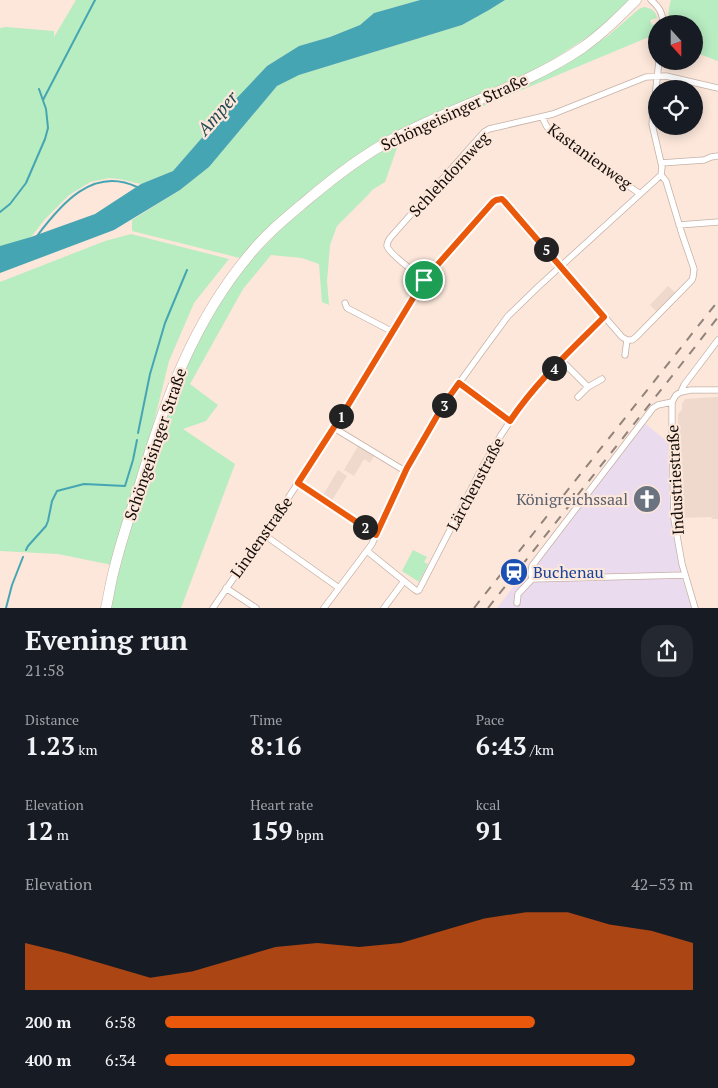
<!DOCTYPE html>
<meta charset="utf-8">
<style>
body{margin:0;font-family:"PT Serif",serif;background:#242831;color:#f1f3f6;height:100vh;display:flex;flex-direction:column;font-size:19px;white-space:nowrap}
*{box-sizing:border-box;margin:0}
p{font-size:16px;color:#9ea1a6}
.icon{flex:none;width:28px;height:28px;fill:none;stroke:currentColor;stroke-width:2;stroke-linecap:round;stroke-linejoin:round}
.map{position:relative;height:608px;overflow:hidden}
.details{display:flex;flex-direction:column;background:#171b24;flex:1}
.details>*{flex:none}
.needle{width:32px;rotate:159deg}
.buttons{position:absolute;left:648px;top:15px;display:grid;gap:10px}
.buttons a{display:grid;place-items:center;width:55px;height:55px;border-radius:50%;background:#171b24;box-shadow:0 2px 12px #0003;font-size:25px}
.pin{position:absolute;display:grid;place-items:center;width:42px;height:42px;color:#fff;margin:-21px;border:2px solid #fff;border-radius:50%;box-shadow:0 1px 5px #0007}
.km{position:absolute;width:25px;height:25px;margin:-12px;border-radius:50%;background:#222;color:#fff;font-size:14px;line-height:25px;text-align:center}
.round{display:grid;place-items:center;flex:none;width:52px;height:52px;border-radius:20px;background:#242831}
.overview{display:flex;align-items:center;justify-content:space-between;height:85px;padding:0 25px}
h1{font-size:28px;font-weight:700;line-height:38px}
.metrics{display:grid;grid-template-columns:repeat(3,1fr);gap:8px;height:85px;padding:5px 25px}
.metrics div{display:grid;align-content:center}
.metrics b{font-size:25px;font-weight:700}
.metrics small{font-size:14px;font-weight:400}
.metrics p{font-size:14px}
.chart{height:140px;padding:10px 25px}
.chart p{display:flex;justify-content:space-between}
.chart svg{width:100%;height:90px;margin-top:5px;fill:#ea580c;opacity:.7}
ul{padding:0 25px;list-style:none;font-size:16px}
li{display:grid;grid-template-columns:80px 60px 1fr;align-items:center;height:38px}
li i{height:12px;border-radius:6px;background:#ea580c}
.map>svg:first-child{display:block}
.commercial{fill:#ebdbee}
.industrial{fill:#efd8cc}
.green{fill:#b8ecc1}
.water{fill:#46a5b3}
.lines{fill:none;stroke-linecap:round;stroke-linejoin:round}
.stream{stroke:#46a5b3;stroke-width:2}
.minor-casing{stroke:#c5b1a6;stroke-width:7}
.primary-casing{stroke:#c5b1a6;stroke-width:11}
.minor{stroke:#fff;stroke-width:5.5}
.primary{stroke:#fff;stroke-width:10}
.rail{stroke:#91827a;stroke-width:2;stroke-dasharray:9 9;stroke-linecap:butt}
.route-casing{stroke:#fff;stroke-width:10}
.route{stroke:#ea580c;stroke-width:6}
.labels{text-anchor:middle;dominant-baseline:central;stroke-width:4.5;stroke-linejoin:round;paint-order:stroke}
.street-label{font-size:16px;fill:#140d09;stroke:#fce7da}
.worship-label{font-size:16px;fill:#5b616d;stroke:#fce7da;text-anchor:end}
.transit-label{font-size:16px;fill:#164399;stroke:#fce7da;text-anchor:start}
.water-label{font-size:18px;font-style:italic;fill:#204b51;stroke:#fce7da}
</style>
<div class="map">
<svg width="718" height="608" viewBox="0 0 718 608">
<rect width="100%" height="100%" fill="#fce7da"/>
<path class="commercial" d="M642,421l26,21 2,75 12,61 10,30h-195z"/>
<path class="industrial" d="M668,286l8,7 -19,19 -7,-7z
M718,397v122h-6l-1,-2 -31,1 -2,-19v-85l4,-4v-6l3,-5z
M358,446l17,9 -5,8 -6,-4 -10,17 -10,-6z
M338,470l9,6 -15,24 -9,-5z"/>
<path class="green" d="M76,0h344l-46,13 -14,12 -30,12 -31,9 -32,20 -34,36 -60,69 -32,13 -22,-5 -10,-1 -19,4 -21,13 -24,24 -14,18 -12,5 -19,5v-219l6,-1 48,4v6z
M505,0h126l-28,27 -43,28 -22,13 -150,68 -148,122 -108,-27v-11l48,-30 29,-23 68,-81 22,-11 163,-50 27,-15z
M671,0h47v61l-24,-9v-28h-26c1,-8 0,-16 3,-24z
M644,7c7,1 12,4 13,11l-7,2 2,5 6,-2 -2,1v10l-175,73 -83,38 -13,37 -13,8 -4,5 -31,31 -7,19 -3,36 2,24 -7,-3 -3,-38 -17,-6 -31,-3 -28,34 -53,95 28,21 -12,16 -23,8 52,35 -54,144h-71l7,-40 38,-122 30,-78 28,-56 33,-47 52,-53 49,-40 46,-29 53,-26 88,-36 31,-16 44,-30 30,-26z
M131,234l98,25 -35,44 -25,58 -20,81 -37,123 -54,-11 -58,-3v-269l105,-41z
M413,550l14,7 -3,5 4,2 -9,18 -17,-11z"/>
<path class="water" d="M420,0h85l-16,10 -27,15 -163,50 -22,11 -68,81 -29,23 -66,40 -114,43v-27l31,-9 64,-23 46,-30 32,-13 60,-69 34,-36 32,-20 31,-9 30,-12 14,-12z"/>
<g class="lines">
<path class="stream" d="M43,100l52,-100
M0,212l10,-8 16,-21 19,-44 3,-11 -2,-19 -7,-20
M37,236c24,-32 56,-70 100,-49
M138,433l12,-59 15,-51 22,-53
M26,550l2,-4 18,-20 2,-5 4,-20 5,-10 27,-7 41,2 8,-26 4,-20
M6,608l6,-23 11,-28"/>
<defs>
<path id="minor" d="M651,0c8,7 12,13 12,24
M659,61l-7,63 10,43 -1,8
M542,117l5,10 93,67
M661,163l43,-3 7,-3 7,-1
M679,225l39,-3
M425,280c-8,-6 -36,-26 -38,-34 0,-3 1,-5 3,-8l94,-106 5,-3 64,-15 93,-37 20,-1 52,12
M345,303l2,5 46,24
M627,340h5l4,-3 56,-57 1,-3 1,-8 -12,-35 -16,-53 -5,-6
M625,355l2,-15
M561,360l27,27 14,-8
M459,383l51,38
M681,392l3,-7 34,-45
M578,397l10,-10
M334,428l71,43
M298,483l78,52
M263,534l76,54
M367,551l47,38 3,2 2,-1 64,-124 18,-31 18,-27 29,-34 56,-57
M532,579l-1,-5 1,-8 121,-158 5,-3 14,-3
M226,588l30,20
M517,603l1,-9 14,-15 153,-4
M213,608l66,-96 55,-84 91,-148 68,-78 6,-3 5,2 118,136 5,3
M324,608l48,-64 33,-73 39,-67 39,-54 25,-34 31,-30 122,-111
M384,608l20,-27
M695,608l-13,-44 -8,-45 -2,-85v-32l4,-7 5,-3 10,-2h27"/>
<path id="primary" d="M106,608c3,-14 5,-28 9,-42 7,-28 16,-55 25,-82 24,-82 54,-164 110,-230 16,-20 37,-37 56,-53 27,-23 55,-45 87,-62 60,-33 132,-52 189,-91 20,-14 37,-31 54,-48"/>
</defs>
<use href="#minor" class="minor-casing"/>
<use href="#primary" class="primary-casing"/>
<use href="#minor" class="minor"/>
<use href="#primary" class="primary"/>
<path class="rail" d="M474,608l244,-307
M488,608l207,-261 23,-30"/>
</g>
<g class="lines">
<defs>
<path id="route" d="M502,199l2,2 100,116c-33,33 -68,65 -94,104l-51,-38 -15,21 -37,64 -31,67 -78,-52 49,-76 77,-127 69,-78 3,-2z"/>
</defs>
<use href="#route" class="route-casing"/>
<use href="#route" class="route"/>
</g>
<defs>
<symbol id="church-disc" viewBox="-11 -11 22 22"><circle r="9.5" fill="#6b7280" stroke="#fce7da"/><path d="M-1.2-6h2.4v3.5h3.3v2.4h-3.3V6h-2.4V-.1h-3.3v-2.4h3.3Z" fill="#fff"/></symbol>
<symbol id="station-disc" viewBox="-11 -11 22 22"><circle r="9.5" fill="#1a4fb4" stroke="#fce7da"/><path d="M-3-6H3Q5-6 5-4V2Q5 4 3 4L4.5 6H3L1.5 4h-3L-3 6H-4.5L-3 4Q-5 4-5 2V-4Q-5-6-3-6ZM-3.5-4v3h7v-3ZM-3.5 1v1.5H-2V1ZM2 1v1.5H3.5V1Z" fill="#fff"/></symbol>
</defs>
<g fill-rule="evenodd">
<use href="#church-disc" x="631" y="483" width="32" height="32"/>
<use href="#station-disc" x="498" y="556" width="32" height="32"/>
</g>
<g class="labels">
<g class="street-label">
<text transform="translate(454 112) rotate(-25)">Schöngeisinger Straße</text>
<text transform="translate(590 156) rotate(36)">Kastanienweg</text>
<text transform="translate(449 174) rotate(-47)">Schlehdornweg</text>
<text transform="translate(155 444) rotate(-71)">Schöngeisinger Straße</text>
<text transform="translate(675 480) rotate(-93)">Industriestraße</text>
<text transform="translate(475 484) rotate(-62)">Lärchenstraße</text>
<text transform="translate(261 537) rotate(-55)">Lindenstraße</text>
</g>
<g class="worship-label">
<text x="628" y="499">Königreichssaal</text>
</g>
<g class="transit-label">
<text x="533" y="572">Buchenau</text>
</g>
<g class="water-label">
<text transform="translate(217 113) rotate(-49)">Amper</text>
</g>
</g>
</svg>
<div class="buttons">
<a><svg class="needle" viewBox="-14 -14 28 28"><path d="M0-13l5 13h-10z" fill="#e53935"/><path d="M0 13l5-13h-10z" fill="#9ea1a6"/></svg></a>
<a><svg class="icon" aria-label="locate" viewBox="0 0 24 24"><circle cx="12" cy="12" r="6"/><path d="M12 2v4M12 18v4M2 12h4M18 12h4"/></svg></a>
</div>
<div class="pin" style="left:424px;top:280px;background:#1e9e55"><svg class="icon" aria-label="arrive" viewBox="0 0 24 24"><path d="M6 21V4h12l-3 4 3 4H6"/></svg></div>
<b class="km" style="left:341px;top:416px">1</b>
<b class="km" style="left:365px;top:527px">2</b>
<b class="km" style="left:444px;top:405px">3</b>
<b class="km" style="left:554px;top:368px">4</b>
<b class="km" style="left:546px;top:249px">5</b>
</div>
<section class="details">
<div class="overview"><div><h1>Evening run</h1><p>21:58</p></div><a class="round"><svg class="icon" aria-label="share" viewBox="0 0 24 24"><path d="M12 15V3M7 8l5-5 5 5M5 13v7h14v-7"/></svg></a></div>
<div class="metrics">
<div><p>Distance</p><b>1.23<small> km</small></b></div>
<div><p>Time</p><b>8:16</b></div>
<div><p>Pace</p><b>6:43<small> /km</small></b></div>
</div>
<div class="metrics">
<div><p>Elevation</p><b>12<small> m</small></b></div>
<div><p>Heart rate</p><b>159<small> bpm</small></b></div>
<div><p>kcal</p><b>91</b></div>
</div>
<div class="chart"><p><span>Elevation</span>42–53 m</p>
<svg viewBox="0 0 160 44" preserveAspectRatio="none"><path d="M0 44V21L10 26L20 32L30 38L40 35L50 29L60 23L70 21L80 23L90 21L100 15L110 9L120 6L130 6L140 12L150 15L160 21V44z"/></svg>
</div>
<ul>
<li><b>200 m</b>6:58<i style="width:70%"></i></li>
<li><b>400 m</b>6:34<i style="width:89%"></i></li>
</ul>
</section>
